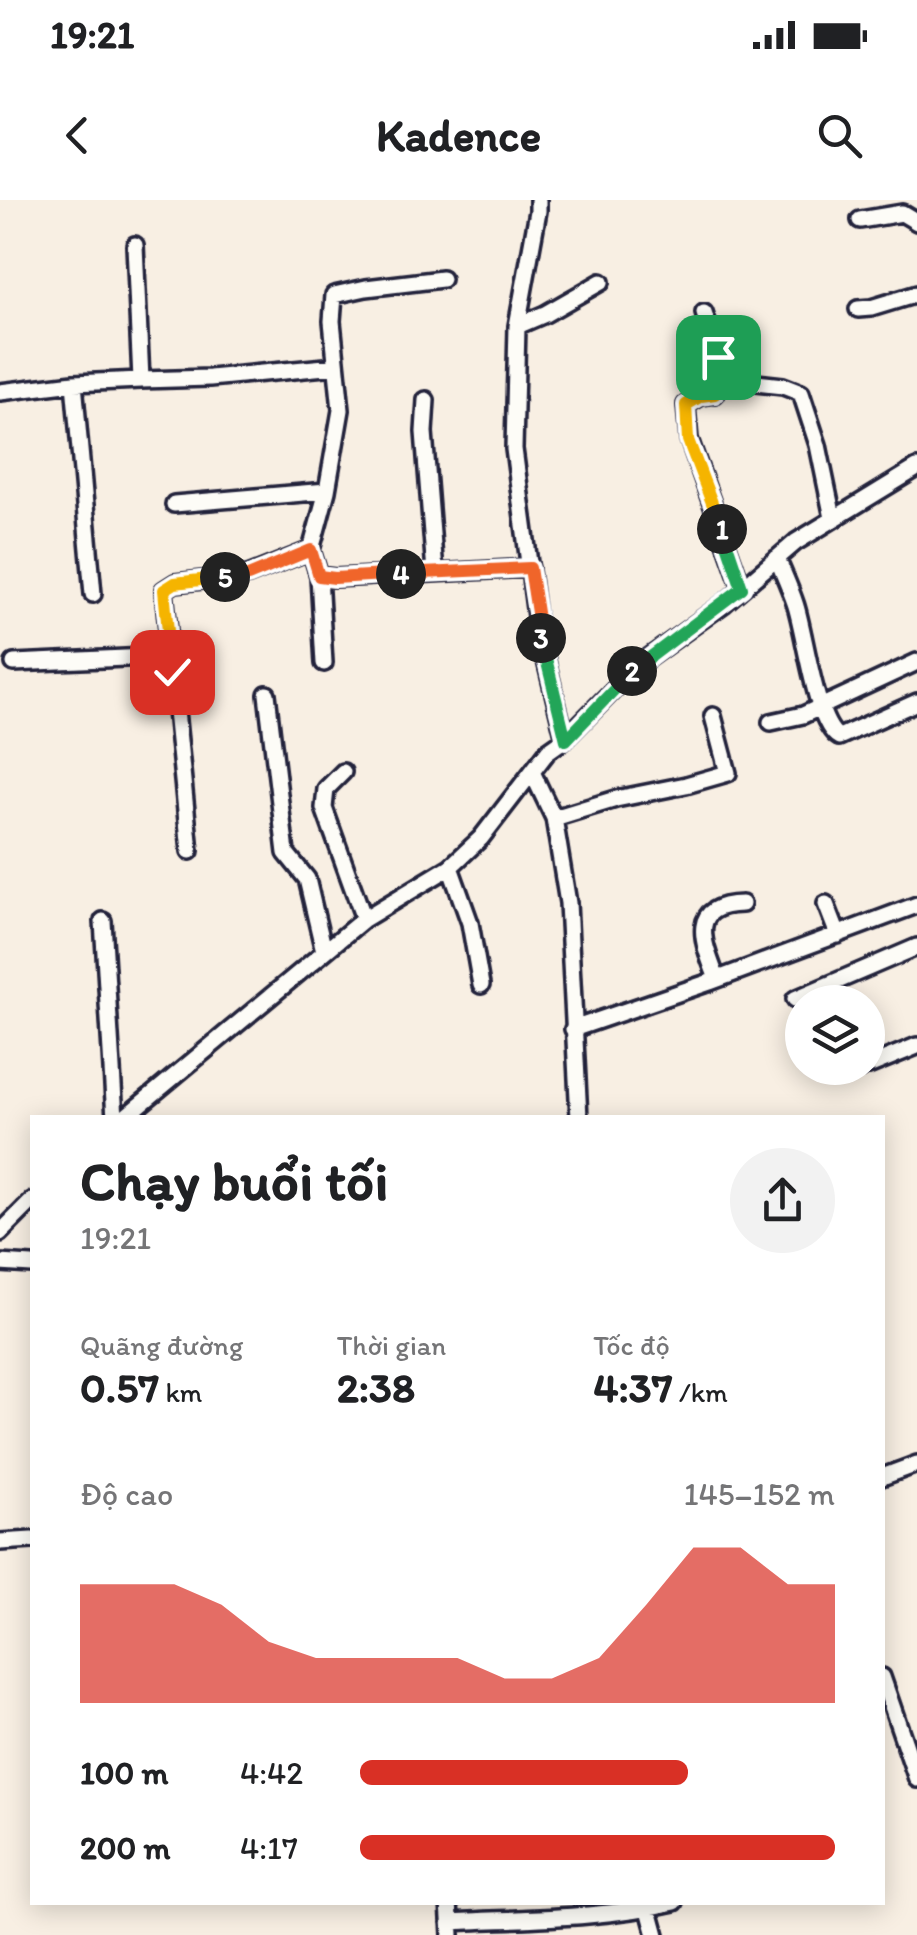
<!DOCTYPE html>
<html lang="vi">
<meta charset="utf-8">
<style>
body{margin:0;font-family:Itim,sans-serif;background:#f2f2f2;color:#202124;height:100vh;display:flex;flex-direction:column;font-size:38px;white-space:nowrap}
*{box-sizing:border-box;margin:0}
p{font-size:32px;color:#757577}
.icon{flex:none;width:55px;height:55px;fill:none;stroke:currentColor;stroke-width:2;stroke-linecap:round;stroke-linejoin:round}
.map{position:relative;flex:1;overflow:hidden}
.drawer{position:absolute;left:30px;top:915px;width:855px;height:790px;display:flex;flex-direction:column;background:#fff;border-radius:0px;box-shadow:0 5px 25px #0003}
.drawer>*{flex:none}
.fabs{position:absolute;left:785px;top:785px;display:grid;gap:20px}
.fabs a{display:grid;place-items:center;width:100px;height:100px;border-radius:50%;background:#fff;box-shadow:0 5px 25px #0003;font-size:50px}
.pin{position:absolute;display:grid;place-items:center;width:85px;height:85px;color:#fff;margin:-42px;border-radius:20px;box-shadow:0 5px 15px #0006}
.km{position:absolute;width:50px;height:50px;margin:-25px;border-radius:50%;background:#222;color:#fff;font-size:28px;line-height:50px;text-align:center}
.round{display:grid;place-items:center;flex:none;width:105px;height:105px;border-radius:52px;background:#f2f2f2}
.overview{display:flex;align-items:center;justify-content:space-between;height:170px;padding:0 50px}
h1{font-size:55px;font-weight:800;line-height:75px}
.stats{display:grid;grid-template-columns:repeat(3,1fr);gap:15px;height:170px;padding:10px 50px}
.stats div{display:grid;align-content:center}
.stats b{font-size:42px;font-weight:800}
.stats small{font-size:28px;font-weight:400}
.stats p{font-size:28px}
.chart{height:280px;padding:20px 50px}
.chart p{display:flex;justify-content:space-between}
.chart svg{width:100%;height:180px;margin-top:10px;fill:#d93025;opacity:.7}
ul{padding:0 50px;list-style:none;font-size:32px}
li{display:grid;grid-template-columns:160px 120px 1fr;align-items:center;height:75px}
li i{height:25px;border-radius:12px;background:#d93025}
.status{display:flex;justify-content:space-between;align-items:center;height:70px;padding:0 50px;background:#fff;direction:ltr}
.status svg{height:28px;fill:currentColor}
header{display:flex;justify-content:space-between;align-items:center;height:130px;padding:0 50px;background:#fff;font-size:45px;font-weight:800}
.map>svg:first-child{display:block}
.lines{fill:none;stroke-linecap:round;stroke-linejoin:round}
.minor-casing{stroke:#22223b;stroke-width:22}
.minor{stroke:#fdfcf7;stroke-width:15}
.split-1-casing{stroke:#fff;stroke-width:20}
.split-2-casing{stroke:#fff;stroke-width:20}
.split-3-casing{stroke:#fff;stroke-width:20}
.split-4-casing{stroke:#fff;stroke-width:20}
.split-5-casing{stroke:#fff;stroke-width:20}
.split-6-casing{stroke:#fff;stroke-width:20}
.split-1{stroke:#f5b400;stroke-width:12}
.split-2{stroke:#22a559;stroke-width:12}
.split-3{stroke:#22a559;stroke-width:12}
.split-4{stroke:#f0652b;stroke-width:12}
.split-5{stroke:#f0652b;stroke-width:12}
.split-6{stroke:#f5b400;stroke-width:12}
</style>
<div class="status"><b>19:21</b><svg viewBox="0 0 49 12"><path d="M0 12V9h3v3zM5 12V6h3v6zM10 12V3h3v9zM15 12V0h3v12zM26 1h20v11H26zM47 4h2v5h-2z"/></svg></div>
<header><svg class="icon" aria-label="back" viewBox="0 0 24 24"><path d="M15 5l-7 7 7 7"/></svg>Kadence<svg class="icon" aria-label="search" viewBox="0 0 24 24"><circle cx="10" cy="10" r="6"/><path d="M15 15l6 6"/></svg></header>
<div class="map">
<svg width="917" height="1735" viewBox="0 0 917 1735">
<rect width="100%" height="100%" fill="#f8efe3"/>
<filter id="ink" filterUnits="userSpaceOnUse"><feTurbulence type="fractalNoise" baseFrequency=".01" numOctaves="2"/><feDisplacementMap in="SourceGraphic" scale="20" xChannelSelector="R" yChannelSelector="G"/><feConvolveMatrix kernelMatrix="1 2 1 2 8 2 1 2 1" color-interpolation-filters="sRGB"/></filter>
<g filter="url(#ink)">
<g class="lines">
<defs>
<path id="minor" d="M538,0v11l-21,115 -3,123 23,175 28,115
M860,20l42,-7 15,9
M858,109l13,-1 46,-14
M704,113c7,23 27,60 11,81l-14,2 -15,9 3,34 53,149
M517,126l28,-12 56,-32
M141,180l69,-2 126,-12
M74,183l19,211
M756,183l27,3 18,7 17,52 15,73
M0,192l74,-9 67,-3 -6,-135
M426,200l-2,32 11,140
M174,304l153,-13
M777,358c6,15 13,30 18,45 10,28 20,121 44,134l78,-35
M319,376l16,2 195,-10
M14,463l156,-7
M324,463l-5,-87 -8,-26 16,-59 14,-81 -9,-89 2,-26 32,-7 76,-9
M267,494l19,159 21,26 17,72
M771,522l32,-7 114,-53
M343,572l-17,17 -2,19 40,111
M532,572l22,46 14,85 11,215
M554,618l62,-19 70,-14 42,-12 -15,-57
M190,651l-26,-261 11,-7 73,-8 63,-25
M450,667l20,56 11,62
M826,704l12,31
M103,721l12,197
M717,779c-13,-35 -31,-74 25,-75
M795,799l122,-52
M573,829l137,-47 207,-77
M868,866l49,-20
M839,870l23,-2
M124,918l240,-199 86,-52 31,-29 67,-87 17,-12 72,-73 88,-63 71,-61 121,-74
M0,1033l32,-32
M0,1063l32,2
M882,1277l35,-13
M0,1342l32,-2
M882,1477l35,102
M449,1702l2,33
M647,1702l9,33
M450,1722c75,-4 152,-3 225,-20"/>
</defs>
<use href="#minor" class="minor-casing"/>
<use href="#minor" class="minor"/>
</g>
</g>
<g class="lines" filter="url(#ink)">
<defs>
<path id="split-1" d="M718,157l3,29 -6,8 -14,2 -15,9 2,35 34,89"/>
<path id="split-2" d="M632,471l110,-83 -20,-59"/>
<path id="split-3" d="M541,438l25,102 66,-69"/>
<path id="split-4" d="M401,374l129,-6 11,70"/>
<path id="split-5" d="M225,377l23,-1 63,-26 8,26 16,2 66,-4"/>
<path id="split-6" d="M172,472l-8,-82 11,-7 50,-6"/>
</defs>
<use href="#split-1" class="split-1-casing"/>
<use href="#split-2" class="split-2-casing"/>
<use href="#split-3" class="split-3-casing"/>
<use href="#split-4" class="split-4-casing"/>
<use href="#split-5" class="split-5-casing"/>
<use href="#split-6" class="split-6-casing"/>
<use href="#split-1" class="split-1"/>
<use href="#split-2" class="split-2"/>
<use href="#split-3" class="split-3"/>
<use href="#split-4" class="split-4"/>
<use href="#split-5" class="split-5"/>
<use href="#split-6" class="split-6"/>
</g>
</svg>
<div class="fabs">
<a><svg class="icon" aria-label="layers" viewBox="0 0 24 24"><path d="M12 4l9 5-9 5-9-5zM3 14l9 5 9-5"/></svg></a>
</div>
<div class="pin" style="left:718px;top:157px;background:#1e9e55"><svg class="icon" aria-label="arrive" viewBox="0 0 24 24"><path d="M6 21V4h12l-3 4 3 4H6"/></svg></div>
<div class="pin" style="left:172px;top:472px;background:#d93025"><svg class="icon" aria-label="check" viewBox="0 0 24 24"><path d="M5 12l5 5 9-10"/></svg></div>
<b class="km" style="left:722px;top:329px">1</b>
<b class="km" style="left:632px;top:471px">2</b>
<b class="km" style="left:541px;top:438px">3</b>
<b class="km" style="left:401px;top:374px">4</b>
<b class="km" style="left:225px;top:377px">5</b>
<section class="drawer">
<div class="overview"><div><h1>Chạy buổi tối</h1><p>19:21</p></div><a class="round"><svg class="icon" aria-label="share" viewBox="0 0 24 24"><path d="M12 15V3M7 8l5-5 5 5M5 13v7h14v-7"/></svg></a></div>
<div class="stats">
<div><p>Quãng đường</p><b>0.57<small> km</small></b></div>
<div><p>Thời gian</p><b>2:38</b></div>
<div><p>Tốc độ</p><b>4:37<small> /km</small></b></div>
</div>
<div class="chart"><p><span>Độ cao</span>145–152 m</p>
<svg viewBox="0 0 160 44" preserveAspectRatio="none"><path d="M0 44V15L10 15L20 15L30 20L40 29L50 33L60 33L70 33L80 33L90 38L100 38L110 33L120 20L130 6L140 6L150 15L160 15V44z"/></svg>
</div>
<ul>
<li><b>100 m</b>4:42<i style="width:69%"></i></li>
<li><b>200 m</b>4:17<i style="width:100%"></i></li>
</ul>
</section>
</div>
